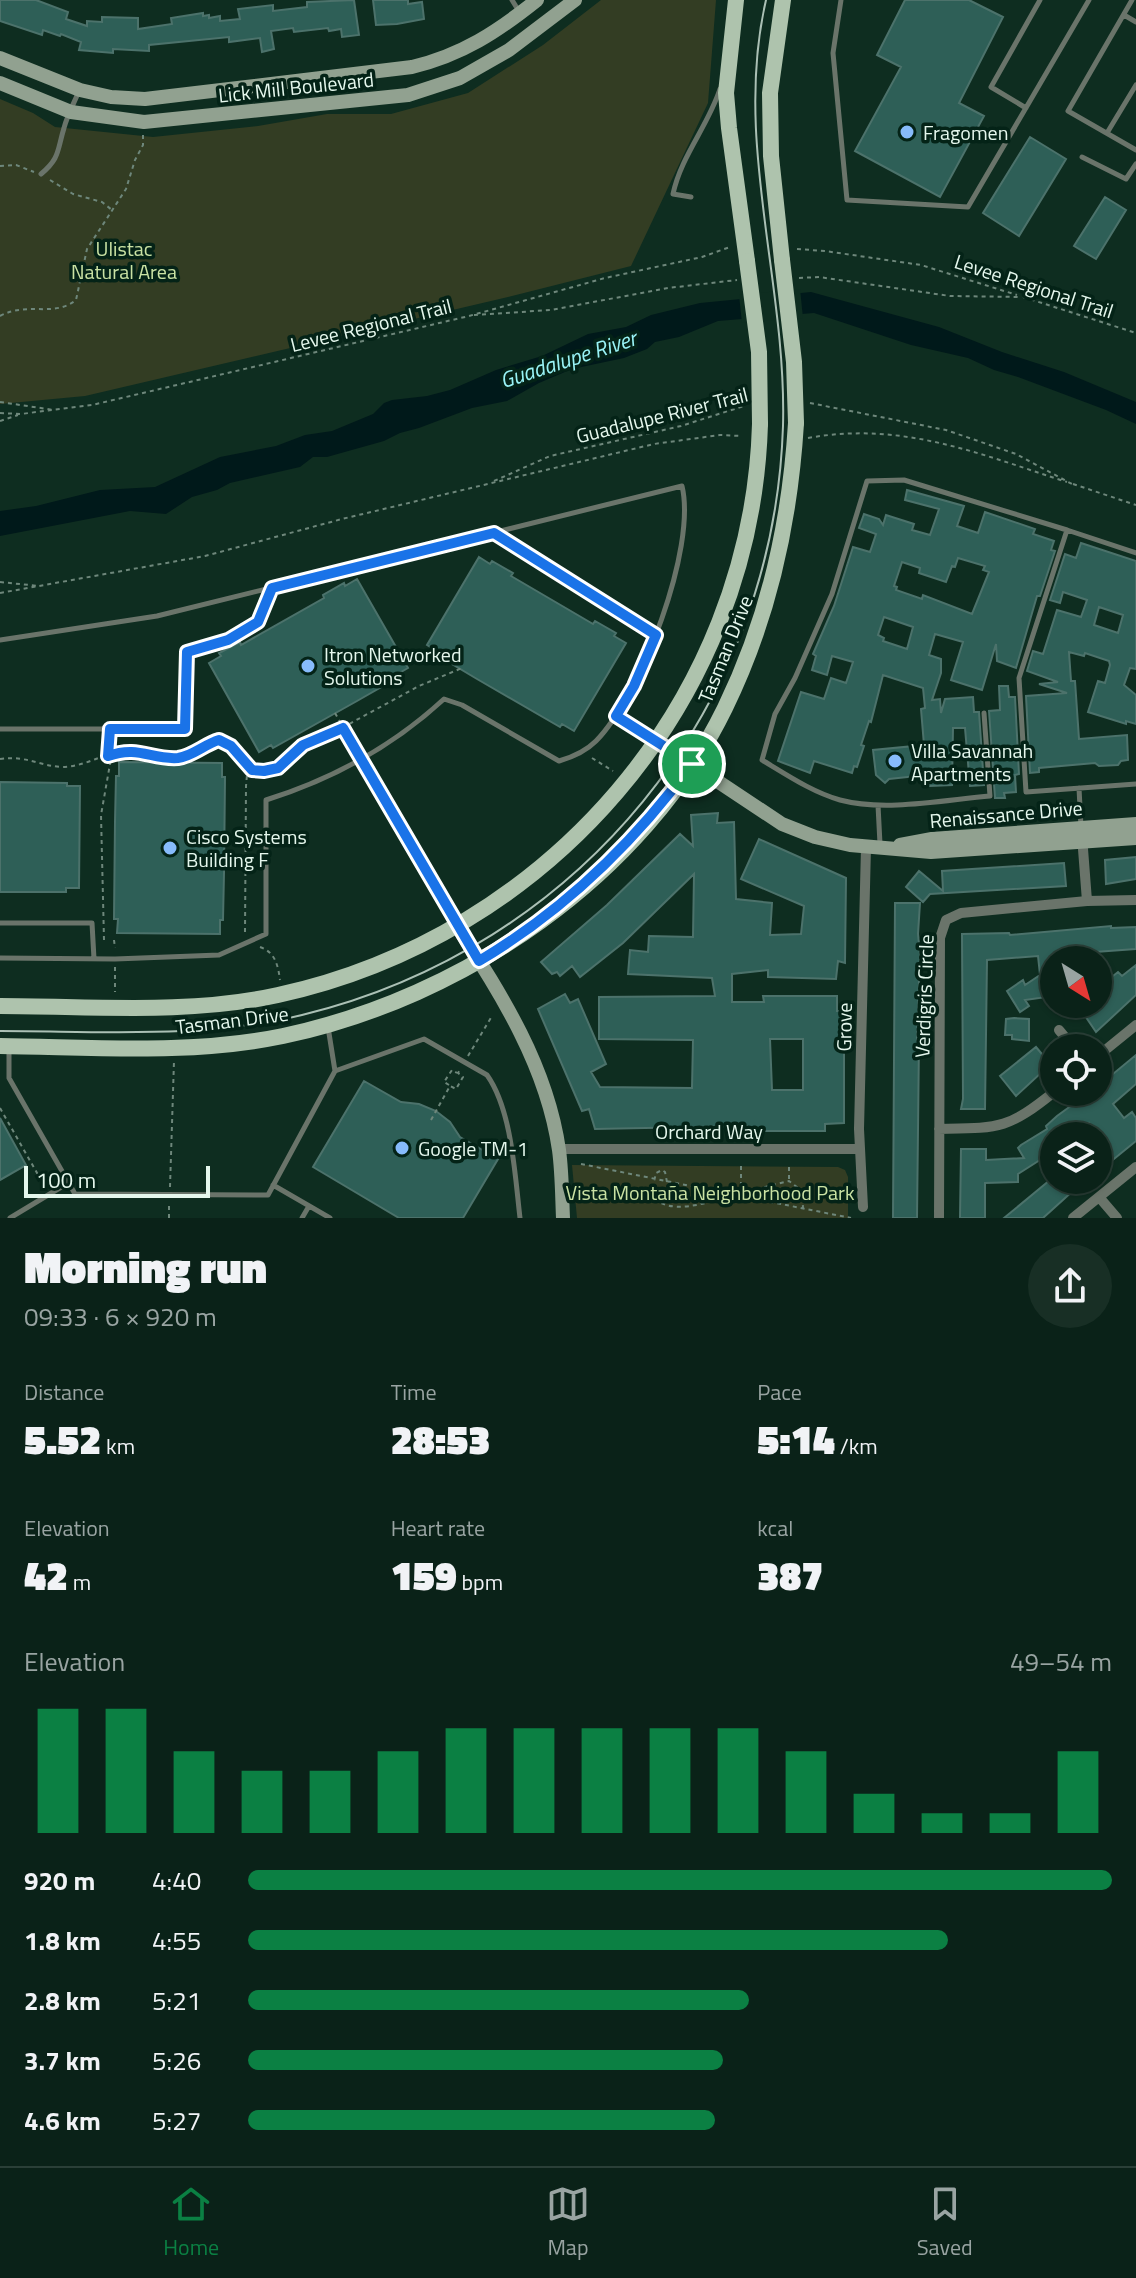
<!DOCTYPE html>
<meta charset="utf-8">
<style>
body{margin:0;font-family:"Titillium Web",sans-serif;background:#182f25;color:#f1f3f6;height:100vh;display:flex;flex-direction:column;font-size:30px;white-space:nowrap}
*{box-sizing:border-box;margin:0}
p{font-size:26px;color:#99a4a2}
.icon{flex:none;width:44px;height:44px;fill:none;stroke:currentColor;stroke-width:2;stroke-linecap:round;stroke-linejoin:round}
.map{position:relative;height:1218px;overflow:hidden}
.drawer{display:flex;flex-direction:column;background:#0a2218;flex:1}
.drawer>*{flex:none}
.needle{width:52px;rotate:143deg}
.tools{position:absolute;left:1040px;top:946px;display:grid;gap:16px}
.tools a{display:grid;place-items:center;width:72px;height:72px;border-radius:50%;background:#0a2218;box-shadow:0 2px 6px #0004,0 0 0 2px #2a3f37;font-size:40px}
.scale{position:absolute;left:24px;bottom:20px;width:186px;box-sizing:border-box;padding-left:8px;border:4px solid #e5f7ed;border-top:0;font-size:22px;line-height:28px;white-space:nowrap;color:#e5f7ed;-webkit-text-stroke:6px #042317;paint-order:stroke}
.pin{position:absolute;display:grid;place-items:center;width:68px;height:68px;color:#fff;margin:-34px;border:4px solid #fff;border-radius:50%;box-shadow:0 2px 8px #0007}
.round{display:grid;place-items:center;flex:none;width:84px;height:84px;border-radius:42px;background:#182f25}
.overview{display:flex;align-items:center;justify-content:space-between;height:136px;padding:0 24px}
h1{font-size:44px;font-weight:800;line-height:60px}
.figures{display:grid;grid-template-columns:repeat(3,1fr);gap:12px;height:136px;padding:8px 24px}
.figures div{display:grid;align-content:center}
.figures b{font-size:40px;font-weight:800}
.figures small{font-size:22px;font-weight:400}
.figures p{font-size:22px}
.chart{height:224px;padding:16px 24px}
.chart p{display:flex;justify-content:space-between}
.chart svg{width:100%;height:144px;margin-top:8px;stroke:#0b8043;stroke-width:6}
ul{padding:0 24px;list-style:none;font-size:26px}
li{display:grid;grid-template-columns:128px 96px 1fr;align-items:center;height:60px}
li i{height:20px;border-radius:10px;background:#0b8043}
.tabs{display:flex;justify-content:space-around;align-items:center;height:112px;border-top:2px solid #2a3f37;background:#0a2218;font-size:22px;color:#99a4a2}
.tabs a{display:grid;justify-items:center;gap:4px}
.tabs .selected{color:#0b8043}
.map>svg:first-child{display:block}
.green{fill:#333d23}
.water{fill:#00191a}
.pier{fill:#0e2d20}
.building{fill:#2e5f57;stroke:#4c726b;stroke-width:2;fill-rule:evenodd}
.lines{fill:none;stroke-linecap:round;stroke-linejoin:round}
.path{stroke:#6e877b;stroke-width:2;stroke-dasharray:4 4;stroke-linecap:butt}
.lane{stroke:#6a746a;stroke-width:5}
.street{stroke:#6a746a;stroke-width:10}
.secondary{stroke:#91a190;stroke-width:14}
.primary{stroke:#aec3ad;stroke-width:16}
.tram{stroke:#abc0b5;stroke-width:2}
.primary-bridge{stroke:#aec3ad;stroke-width:16}
.route-casing{stroke:#fff;stroke-width:16}
.route{stroke:#1a73e8;stroke-width:10}
.poi-dot{fill:#87bbfb;stroke:#042317;stroke-width:3}
.labels{text-anchor:middle;dominant-baseline:central;stroke-width:7;stroke-linejoin:round;paint-order:stroke}
.street-label{font-size:20px;fill:#e5f7ed;stroke:#042317}
.poi-label{font-size:20px;fill:#e5f7ed;stroke:#042317;text-anchor:start}
.park-label{font-size:20px;fill:#cae2a4;stroke:#042317}
.water-label{font-size:22px;font-style:italic;fill:#99f3f6;stroke:#042317}
</style>
<div class="map">
<svg width="1136" height="1218" viewBox="0 0 1136 1218">
<rect width="100%" height="100%" fill="#0e2d20"/>
<path class="green" d="M601,0h115l-8,103 -77,163 -123,31 -423,99 -85,8v-305l33,14 22,14 98,10 105,-11 69,-12h64l77,-21 75,-48z
M572,1165l266,2 7,3 3,7v41h-271z"/>
<path class="water" d="M811,292l128,35 63,25 62,20 72,30v22l-30,-14 -88,-33 -24,-7 -26,-12 -57,-13 -97,-32 -96,8 -39,16 -24,5 -8,7 -23,9 -52,11 -33,14 -32,18 -35,7 -53,20 -19,5 -16,8 -57,16h-14l-13,10 -70,16 -13,7 -25,7 -26,17 -36,-3 -130,25v-25l36,-5 64,-16 55,-3 65,-30 56,-11 29,-11 27,-4 41,-17 11,-11 8,-3 35,-4 23,-6 46,-20 46,-14 46,-22 38,-7 25,-12 49,-12z"/>
<path class="pier" d="M800,289l3,29 -61,5 -3,-28z"/>
<path class="building" d="M0,0h36l32,12 -2,7 21,7v-5l15,1v-5l36,1v11l34,-5 -1,-6 32,-5v3l6,-1v3l11,-2v5l20,-2 -2,-10 35,-4v6l34,-4v-5l47,-2 5,35 -17,2 -1,-8 -12,2 -1,-3 -34,4 -1,-4 -22,3 3,18 -12,3 -2,-14 -31,4v-5l-80,8v6l-36,-2v4l-34,-3 2,-8 -20,-8 -1,2 -17,-6 -1,5 -42,-14z
M373,0h35v4l14,-2 2,17 -27,5 -21,1z
M905,0h64l34,17 -44,86 25,13 -44,81 -85,-46 46,-84 -24,-12z
M1030,137l36,22 -47,77 -36,-23z
M1105,197l21,13 -30,49 -22,-13z
M907,490l57,16 -7,20 21,7 7,-21 50,17 -2,5 21,7 -3,9 4,1 -15,45h-3l-21,72 -19,-7 -1,-17 -14,46 -31,-10 12,-38 -28,-8 -6,21 12,4v14l-9,27 8,-1 1,14 4,-14 28,-2 1,15h5l5,73 -14,1 -5,-58h-12l-1,57 -22,1 -4,-11 -37,4 -4,4 -9,-8 -3,-25 51,-5 -3,-36 4,-1 -2,-20 -40,-13 -12,47 -2,-1 -8,24 3,1 -7,21 -3,-1 -2,7 -38,-12 -4,12 -32,-12 23,-69 23,7 7,-21 15,5 7,-21 -21,-6 -5,19 -15,-5 4,-14 -3,-2 21,-48 19,-59 17,5 6,-18 -17,-6 5,-14 15,5 4,6 3,-10 28,9 -2,6 18,5 9,-26 -34,-9zM958,558l27,8 -2,4 6,2 -17,42 -49,-19 -1,4 -26,-9 1,-3 -3,-1 8,-24 18,6 -1,5 27,9 6,-16 3,1zM884,617l29,10 -6,22 -24,-8 1,-3 -6,-3z
M1081,543l55,18v108l-6,-1 -6,17 12,10v29l-10,-3v3l-38,-12 10,-31 7,2 5,-18 -1,-4 -24,-8 -1,3 -15,-4 2,29h4l4,58 48,-4 1,25 -7,1 -3,4 -19,1 -4,-3 -56,5v4l-9,1 -4,-77 41,-3 -28,-9 19,-2 -31,-11 6,-20 10,3 14,-44 24,7 6,-17 -24,-8 -3,11 -10,-3 15,-46 11,4zM1099,607l24,8 -5,18 -24,-8z
M479,557l11,7 2,-3 21,12 -2,3 82,48 2,-3 21,12 -2,3 12,7 -52,88 -12,-7 -2,3 -83,-48 -40,-24 1,-3 -11,-7z
M357,579l51,89 -12,7 1,3 -40,23 -84,47 -2,-3 -12,7 -50,-89 12,-7 -2,-3 21,-11 1,3 83,-47 -1,-3 21,-12 1,3z
M999,686h9l1,11h6l4,77 -4,1 1,17 -12,1 1,5h-10l-6,-87 11,-1z
M119,762l103,1v14h3l-1,96 -1,47h-3v14l-103,-1 1,-14h-4l1,-97 1,-46h3z
M0,782l67,1v3h13l-1,102h-13v4h-66z
M718,813l-1,10 17,-1 2,77 36,4 -2,32 31,-1 3,-28 -63,-27 18,-40 87,39 -1,85 -7,-2 -2,18 -68,-2v-7l-36,4v28h32l-1,-6h74v15h7v112l-19,1v7h-78v-5l-152,3 -6,-20 -7,2 -44,-102 27,-15 5,9 8,-4 28,65 -15,8 9,15 92,1 1,-48 -94,-1v-42l116,-1 -3,-18 -84,-4 2,-24 18,2 1,-16 44,1 1,-63 -71,69 -43,34 -8,-11 -12,10 -3,-4 -5,2 -11,-12 66,-57 73,-71 13,12 -2,-31zM770,1039h33v51h-31z
M1136,857v22l-30,5 -1,-24z
M1064,863l2,23 -136,8 -7,8 -17,-15 13,-16 24,20 -1,-20z
M895,903h25l-2,31 2,20 -3,87h2l-2,177h-24z
M1111,926v2l25,-1v22l-82,6v41l-29,4 4,6 -9,6 -13,-21 16,-11 2,5 15,-10 -2,-19 -51,4 -2,149h-24l2,-10 -1,-165 47,-1 1,2z
M1136,965v30l-40,37 -19,-28h21v-16l20,-16 4,4z
M1014,1018l15,1v22l-17,-2v-4h-7l1,-16z
M1036,1047l16,19 -9,5 -27,25 -16,-20z
M1136,1055v29l-23,20 11,14 8,-6 4,6v23l-38,31v-39l-9,-10 -16,13h-19v15l-36,23v8l-33,1v35h-25l1,-69h25v11l38,-2 -6,-10 3,-3 26,-16 -1,-3 11,-10 33,-24h8l4,-9z
M364,1081l37,21 18,2 17,7 14,11 10,15 38,22 -35,59h-64l-86,-51z
M0,1118l26,47 -26,15z
M1050,1180h35l-42,38h-39z"/>
<g class="lines">
<path class="path" d="M0,166l16,-1 18,7
M50,180l23,14 29,8 10,8
M797,249l28,2 96,14 96,30
M799,278l20,-1 131,19 70,1
M1023,297l113,36
M474,315l77,-5 117,-22 69,-8
M0,316c28,-15 53,2 76,-16l11,-51 39,-60 9,-29 8,-15v-11
M0,402l54,8
M810,403l136,27 70,24 56,30
M0,413l21,1 71,-9 377,-89 136,-38 97,-21 28,-10
M0,421l18,-6
M808,438c95,-17 171,16 259,44
M494,481l56,-25 131,-30 63,-20
M1073,484l63,21
M0,582l39,4
M0,593l205,-37 137,-37 312,-75 66,-9 22,1
M335,713l21,37
M592,758l21,13
M0,759c25,-4 40,7 62,8 22,0 40,-13 61,-16 19,-3 37,9 56,7 15,-3 26,-14 40,-18l12,6 21,24 12,1 14,-3 25,-23 18,-10 17,-5 81,-44 43,-18
M245,932l1,-146 1,-11 5,-5
M104,940l-3,-125 9,-51 -2,-8 1,-17
M114,940l1,8
M260,947c15,5 18,18 20,33
M115,967v25
M468,1056l24,-40
M449,1085l-5,-3 8,-12 5,3
M0,1108l45,79
M431,1120l19,-34 6,3 7,-12 -5,-4 3,-5
M581,1164l270,54
M789,1179v-16
M667,1182l-2,-10 -3,-2 -6,3 -5,21c16,24 58,8 82,1
M170,1187l4,-126
M741,1193l48,-12 13,10 1,17
M741,1194v-30
M169,1218v-13"/>
<path class="lane" d="M512,0l8,13
M841,0l-8,53 14,147 121,7 121,-207
M1132,0l-64,111 68,39
M1124,15l12,7
M1026,108l-35,-21 49,-87
M1107,133l29,-48
M1082,157l44,22 10,-15
M41,174c19,-16 16,-23 23,-46 3,-12 10,-25 15,-37
M691,197l-18,-3c8,-38 35,-68 47,-105
M495,533l161,102
M1136,553l-69,-23 -48,148 7,114 110,-8
M0,640l157,-24 525,-130c15,62 -41,209 -86,255 -10,10 -23,16 -37,20l-97,-56 -18,-6c-52,48 -111,80 -178,101v134l-47,21 -104,4 -115,-1
M984,713l6,83c-46,4 -105,16 -150,4 -28,-8 -53,-25 -78,-40l13,-46 20,-36 37,-84 35,-113 37,-1 163,50
M616,716l37,23
M0,729h185l2,-77 41,-12 30,-18 14,-34
M362,760l93,161
M1079,788l2,39
M878,805l2,39
M0,923h92l2,36
M9,1047v31l66,116 193,1 67,-124 -7,-44
M335,1071l89,-32 63,36c25,35 28,101 33,143
M273,1185l57,33
M10,1218l58,-35
M302,1218l7,-12"/>
<path class="street" d="M1082,836l5,65
M1059,1030l15,18
M1098,1056l38,-31
M939,1129c59,-1 68,1 115,-37
M559,1149h300
M1099,1197l18,21
M863,1207l-4,-78 7,-282
M939,1218l1,-280 6,-18 15,-7 126,-12 49,-1
M1073,1218l63,-51"/>
<path class="secondary" d="M0,58l80,32 31,7 34,2 267,-32c50,-12 85,-35 125,-67
M0,83l71,29 73,10 264,-27 52,-17 49,-28 66,-50
M657,741l125,83 33,13 35,8 81,7 205,-14
M900,845l32,-6 204,-15
M457,926c45,70 90,140 102,224 3,22 3,45 4,68"/>
<path class="primary" d="M736,0l-10,93 3,35 18,133
M782,260l-11,-104 -1,-63 13,-93
M0,1006c92,0 187,9 278,-11 270,-59 474,-293 482,-571
M0,1046c94,1 191,9 283,-10 181,-38 360,-160 442,-328 44,-90 65,-186 71,-285"/>
<path class="tram" d="M0,1031c100,0 204,8 302,-16 276,-67 472,-305 481,-589 4,-143 -50,-284 -17,-426"/>
<path class="primary-bridge" d="M782,260l12,102 2,61
M747,261l12,91 1,72"/>
</g>
<g class="lines">
<defs>
<path id="route" d="M494,533l162,102 -22,51 -18,30 76,48c-59,80 -127,146 -213,197l-136,-233 -40,17 -25,23 -14,3 -12,-1 -21,-24 -12,-6c-14,4 -26,16 -41,18 -27,2 -39,-13 -70,-2l2,-27h75l2,-77 41,-12 30,-18 14,-34z"/>
</defs>
<use href="#route" class="route-casing"/>
<use href="#route" class="route"/>
</g>
<g class="poi-dot">
<circle cx="907" cy="132" r="8"/>
<circle cx="308" cy="666" r="8"/>
<circle cx="895" cy="761" r="8"/>
<circle cx="170" cy="848" r="8"/>
<circle cx="402" cy="1148" r="8"/>
</g>
<g class="labels">
<g class="street-label">
<text transform="translate(296 87) rotate(-6)">Lick Mill Boulevard</text>
<text transform="translate(1034 286) rotate(18)">Levee Regional Trail</text>
<text transform="translate(371 325) rotate(-14)">Levee Regional Trail</text>
<text transform="translate(662 415) rotate(-14)">Guadalupe River Trail</text>
<text transform="translate(725 649) rotate(-68)">Tasman Drive</text>
<text transform="translate(1006 814) rotate(-5)">Renaissance Drive</text>
<text transform="translate(924 996) rotate(-88)">Verdigris Circle</text>
<text transform="translate(232 1020) rotate(-7)">Tasman Drive</text>
<text transform="translate(844 1027) rotate(-89)">Grove</text>
<text x="709" y="1131">Orchard Way</text>
</g>
<g class="poi-label">
<text x="923" y="132">Fragomen</text>
<text x="324" y="654">Itron Networked<tspan x="324" dy="23">Solutions</tspan></text>
<text x="911" y="750">Villa Savannah<tspan x="911" dy="23">Apartments</tspan></text>
<text x="186" y="836">Cisco Systems<tspan x="186" dy="23">Building F</tspan></text>
<text x="418" y="1148">Google TM-1</text>
</g>
<g class="park-label">
<text x="124" y="248">Ulistac<tspan x="124" dy="23">Natural Area</tspan></text>
<text x="710" y="1192">Vista Montaña Neighborhood Park</text>
</g>
<g class="water-label">
<text transform="translate(568 359) rotate(-18)">Guadalupe River</text>
</g>
</g>
</svg>
<div class="tools">
<a><svg class="needle" viewBox="-14 -14 28 28"><path d="M0-13l5 13h-10z" fill="#e53935"/><path d="M0 13l5-13h-10z" fill="#99a4a2"/></svg></a>
<a><svg class="icon" aria-label="locate" viewBox="0 0 24 24"><circle cx="12" cy="12" r="6"/><path d="M12 2v4M12 18v4M2 12h4M18 12h4"/></svg></a>
<a><svg class="icon" aria-label="layers" viewBox="0 0 24 24"><path d="M12 4l9 5-9 5-9-5zM3 14l9 5 9-5"/></svg></a>
</div>
<div class="scale">100 m</div>
<div class="pin" style="left:692px;top:764px;background:#1e9e55"><svg class="icon" aria-label="arrive" viewBox="0 0 24 24"><path d="M6 21V4h12l-3 4 3 4H6"/></svg></div>
</div>
<section class="drawer">
<div class="overview"><div><h1>Morning run</h1><p>09:33 · 6 × 920 m</p></div><a class="round"><svg class="icon" aria-label="share" viewBox="0 0 24 24"><path d="M12 15V3M7 8l5-5 5 5M5 13v7h14v-7"/></svg></a></div>
<div class="figures">
<div><p>Distance</p><b>5.52<small> km</small></b></div>
<div><p>Time</p><b>28:53</b></div>
<div><p>Pace</p><b>5:14<small> /km</small></b></div>
</div>
<div class="figures">
<div><p>Elevation</p><b>42<small> m</small></b></div>
<div><p>Heart rate</p><b>159<small> bpm</small></b></div>
<div><p>kcal</p><b>387</b></div>
</div>
<div class="chart"><p><span>Elevation</span>49–54 m</p>
<svg viewBox="0 0 160 44" preserveAspectRatio="none"><path d="M5 44V6M15 44V6M25 44V19M35 44V25M45 44V25M55 44V19M65 44V12M75 44V12M85 44V12M95 44V12M105 44V12M115 44V19M125 44V32M135 44V38M145 44V38M155 44V19"/></svg>
</div>
<ul>
<li><b>920 m</b>4:40<i style="width:100%"></i></li>
<li><b>1.8 km</b>4:55<i style="width:81%"></i></li>
<li><b>2.8 km</b>5:21<i style="width:58%"></i></li>
<li><b>3.7 km</b>5:26<i style="width:55%"></i></li>
<li><b>4.6 km</b>5:27<i style="width:54%"></i></li>
</ul>
</section>
<nav class="tabs">
<a class="selected"><svg class="icon" aria-label="home" viewBox="0 0 24 24"><path d="M3 11l9-7 9 7M6 9v11h12V9"/></svg>Home</a>
<a><svg class="icon" aria-label="map" viewBox="0 0 24 24"><path d="M3 6l6-2 6 2 6-2v14l-6 2-6-2-6 2zM9 4v14M15 6v14"/></svg>Map</a>
<a><svg class="icon" aria-label="saved" viewBox="0 0 24 24"><path d="M7 4h10v16l-5-4-5 4z"/></svg>Saved</a>
</nav>
